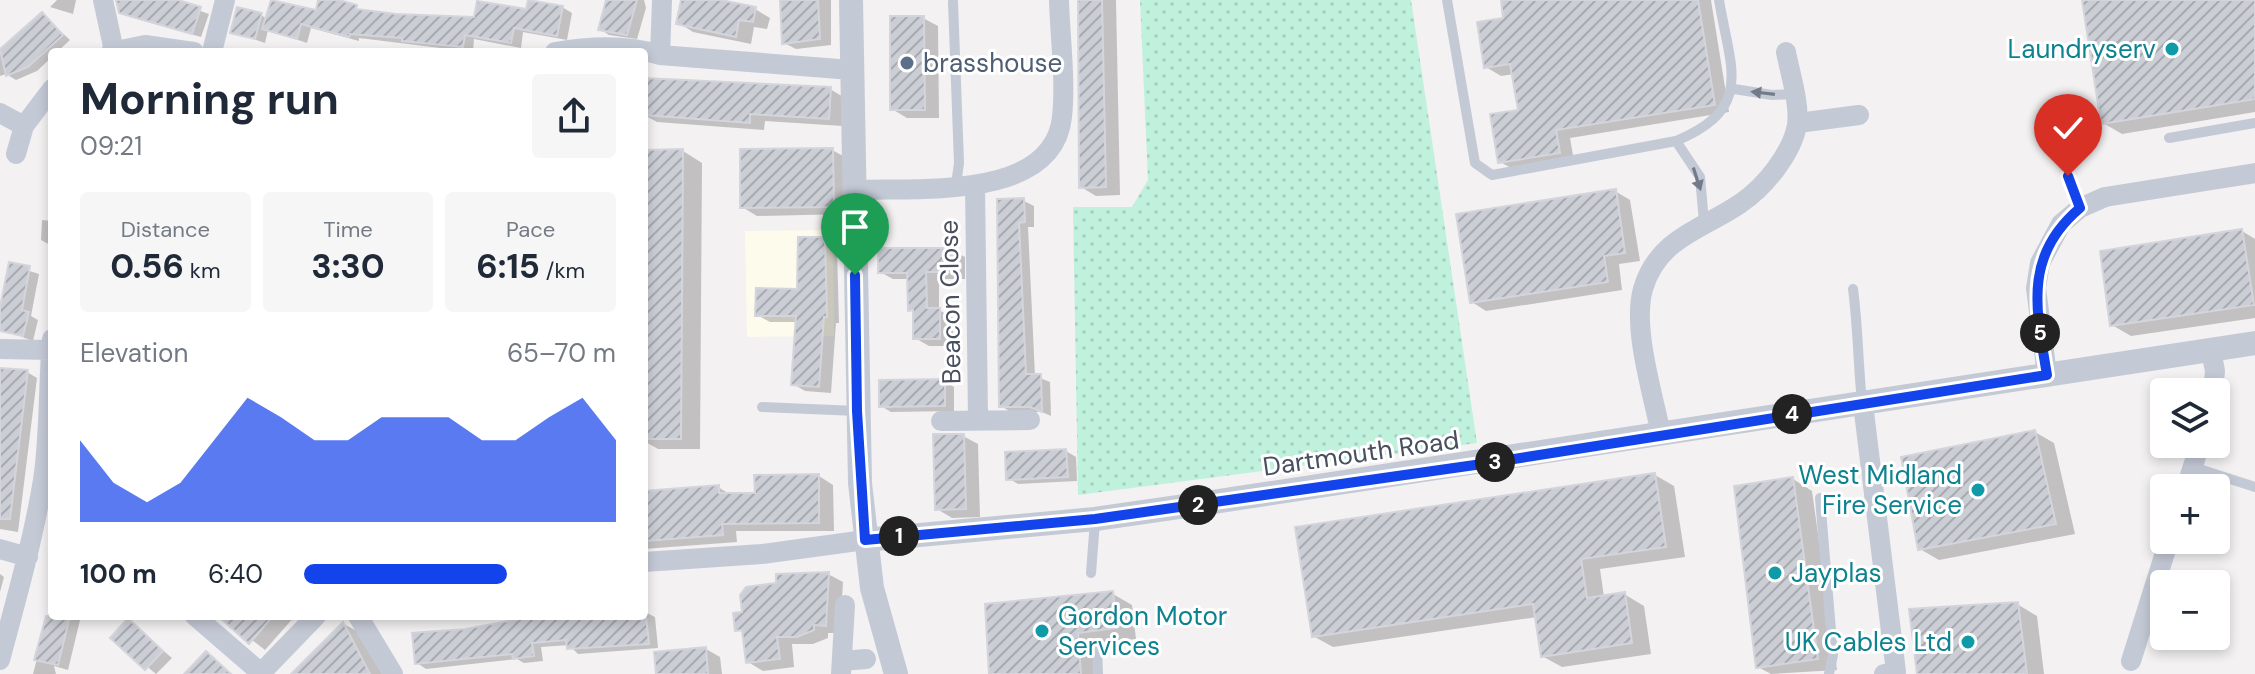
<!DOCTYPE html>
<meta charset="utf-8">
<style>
body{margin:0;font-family:"DM Sans",sans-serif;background:#f6f6f7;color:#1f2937;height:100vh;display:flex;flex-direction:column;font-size:30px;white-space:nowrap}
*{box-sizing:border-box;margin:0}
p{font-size:26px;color:#747a83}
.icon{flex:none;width:44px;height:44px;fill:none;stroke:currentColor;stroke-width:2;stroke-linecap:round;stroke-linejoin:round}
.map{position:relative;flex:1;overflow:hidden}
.sheet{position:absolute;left:48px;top:48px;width:600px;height:572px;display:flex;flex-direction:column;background:#fff;border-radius:8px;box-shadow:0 4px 12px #0003}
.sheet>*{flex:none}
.buttons{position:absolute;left:2150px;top:378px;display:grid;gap:16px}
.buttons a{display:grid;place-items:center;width:80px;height:80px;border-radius:8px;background:#fff;box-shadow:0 4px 12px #0003;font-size:40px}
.pin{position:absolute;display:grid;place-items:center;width:68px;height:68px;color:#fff;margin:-82px -34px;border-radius:50% 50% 50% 0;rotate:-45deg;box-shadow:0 0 8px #0007}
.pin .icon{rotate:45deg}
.km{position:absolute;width:40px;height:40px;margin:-20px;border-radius:50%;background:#222;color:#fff;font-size:22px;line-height:40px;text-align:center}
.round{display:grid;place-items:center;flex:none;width:84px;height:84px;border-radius:8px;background:#f6f6f7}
.overview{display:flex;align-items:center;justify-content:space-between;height:136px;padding:0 32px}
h1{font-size:44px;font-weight:700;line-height:60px}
.stats{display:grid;grid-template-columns:repeat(3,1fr);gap:12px;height:136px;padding:8px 32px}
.stats div{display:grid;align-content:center;border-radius:8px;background:#f6f6f7;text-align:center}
.stats b{font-size:34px;font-weight:700}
.stats small{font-size:22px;font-weight:400}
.stats p{font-size:22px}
.chart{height:224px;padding:16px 32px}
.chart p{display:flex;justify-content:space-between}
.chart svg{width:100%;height:144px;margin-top:8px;fill:#1343ea;opacity:.7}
ul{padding:0 32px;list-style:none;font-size:26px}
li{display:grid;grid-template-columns:128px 96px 1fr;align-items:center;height:60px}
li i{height:20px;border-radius:10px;background:#1343ea}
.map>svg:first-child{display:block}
.commercial{fill:#fdfbeb}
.park{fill:url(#park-dots)}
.shadow{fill:#0003}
.building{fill:url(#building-hatch);stroke:#d4d5dc;stroke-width:2}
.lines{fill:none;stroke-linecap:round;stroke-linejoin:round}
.service{stroke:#c4c9d6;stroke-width:10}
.minor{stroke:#c4c9d6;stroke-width:20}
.tertiary{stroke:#c4c9d6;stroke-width:24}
.oneway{fill:#737a89}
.route-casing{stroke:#fff;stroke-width:16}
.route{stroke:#1343ea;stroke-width:10}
.culture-dot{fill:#0f9aa8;stroke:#fff;stroke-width:3}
.service-dot{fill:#5c6f8a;stroke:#fff;stroke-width:3}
.labels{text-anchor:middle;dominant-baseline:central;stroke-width:6;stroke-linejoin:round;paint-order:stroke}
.culture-label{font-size:26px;fill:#0d838f;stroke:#fff;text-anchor:end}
.service-label{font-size:26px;fill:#4e5e75;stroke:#fff;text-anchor:start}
.street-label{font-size:26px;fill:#484f5f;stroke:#fff}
</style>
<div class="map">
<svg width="2255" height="674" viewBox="0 0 2255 674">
<defs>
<pattern id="park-dots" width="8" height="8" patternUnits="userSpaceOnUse" patternTransform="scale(2)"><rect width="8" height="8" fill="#bff1dd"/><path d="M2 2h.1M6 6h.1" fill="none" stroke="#a6d0c0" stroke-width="1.8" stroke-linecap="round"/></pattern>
<pattern id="building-hatch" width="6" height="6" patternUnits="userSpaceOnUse" patternTransform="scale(2)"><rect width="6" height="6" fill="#ccced6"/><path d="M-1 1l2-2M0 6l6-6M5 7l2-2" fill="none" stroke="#a8aab1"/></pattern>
</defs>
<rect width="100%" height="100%" fill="#f3f1f1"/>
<path class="commercial" d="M833,230l1,106 -87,1 -2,-106z"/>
<path class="park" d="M1140,0h271l66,443 -399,52 -5,-288h59l16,-27z"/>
<path class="shadow" d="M57,0h19l-3,14 -23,-7z
M118,0h51l40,14 -8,23 -71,-20 -9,-6z
M273,0l44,13 3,-13h11l34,12 111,7 86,-12 10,6 -5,27 -44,-8 -2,16 -47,-9 -1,13 -114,-14v3l-48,-13 -4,15 -39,-13 -3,13 -32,-11 28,-17 6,4z
M608,0h36l2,8 -9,31 -28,-4 -9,-6z
M683,0h28l44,9 15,9 -3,11 -13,-2 -3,17 -58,-12 -14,-9z
M783,0h48v45l-35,4 -12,-6z
M1080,0h36l4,195 -24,1 -15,-9z
M1503,0h208l18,112 -159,26 4,23 -59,9 -15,-8 20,-50 -6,-38 -13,2 -15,-9 20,-47z
M2084,0h171v112l-133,22 -19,-11z
M42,14l28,26 -13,12h-5v5l-15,14 -21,9 -10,-6 -6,2v-27z
M923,18l15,8 1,92h-32l-15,-9z
M644,80l186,9 15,9 -2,28 -78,-5 -1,9 -107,-8 -13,-7z
M832,150l15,8 1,56 -91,2 -15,-9z
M683,151l19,12 -2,286h-42l-14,-8v-289z
M1615,191l15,9 10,61 -21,3 3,26 -136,21 -14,-9z
M999,201h25l10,5v21h-6l7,149 15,6 1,34 -9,-4h-31l-10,-6z
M42,220l10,1v25l-11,-6z
M2242,231l13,8v79l-124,18 -19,-11z
M825,239l12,8 2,76h-3l-5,70 -26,-2 -12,-7 4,-62h-27l-13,-7 42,-24z
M952,250l13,7v22h-26v31l14,8v28h-24l-14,-8 -6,-59h-16l-13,-7z
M11,265l28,9 -8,42 7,4 -5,21 -33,-12z
M0,370l27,2 10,6 -19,154 -18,-3z
M944,381l10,6v24l-63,1 -10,-6z
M2035,432l19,11 21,91 -136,26 -19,-11z
M963,436l15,8 2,73 -28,1 -15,-9z
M1066,451l10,6 1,24 -59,3 -10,-6z
M1655,475l19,11 11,71 -85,12 4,28 20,-3 20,12 7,48 -89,13 -20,-11 -5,-39 -204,30 -20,-11z
M819,476l14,9 1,46h-98l1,11 -93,7v-56l74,-6 13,8h26z
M1793,479l19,12 25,179 -66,4 -13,-7z
M0,574l4,3 -4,15z
M828,574l15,8 -3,51h-12v5l-15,6h-21l2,23 -31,4 -15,-9 -3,-28 -8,-5 7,-15z
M1113,594l19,11 4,34 -39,4 2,31h-108z
M52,602v14h29l-13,54 -14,-4 2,8h-23z
M2017,604l20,12 7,58h-125z
M645,612l10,5 3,31 -80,6 -9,-9 -28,2 2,14 -19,2 -7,-4 -91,10 -9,-6 48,-32 98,-15h81z
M221,616h74l-30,34z
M128,621l44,37 -16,16 -43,-36z
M344,624l18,10 20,40h-88z
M706,649l14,8 2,17h-64z"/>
<path class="building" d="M116,0h62l23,7 -9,27 -73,-21z
M271,0l45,10 2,-10h21l18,5 -1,4 40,5 78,3 3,-16 49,8 2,-9 35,6 -6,30 -43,-8 -3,15 -46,-8 -2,12 -61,-6v-3l-52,-4 -1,3 -48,-13 -4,15 -35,-10z
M606,0h31l-10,35 -29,-5z
M681,0h40l35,7 -3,15 -14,-2 -3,17 -60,-13z
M780,0h38l2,39 -38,5z
M1078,0h24l4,187 -27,1z
M1501,0h197l17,105 -159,25 4,23 -62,10 -8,-49 28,-4 -8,-46 -26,4 -7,-46 26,-4z
M2082,0h173v99l-154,25z
M237,7l25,6 -7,26 -25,-6z
M42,12l21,23 -35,32 -22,9 -6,-27z
M890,16h34l1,94h-35z
M644,78l187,9 -2,32 -79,-5v9l-106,-8z
M833,148l1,59 -94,1v-59z
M683,149l-2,290h-37v-289z
M1616,189l9,64 -21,3 4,26 -138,21 -14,-89z
M1024,198l1,24 -6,1 7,151h15l1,38 -12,-5h-31l-2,-208z
M2242,229l12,76 -144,21 -10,-75z
M798,237h27l2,80h-3l-5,70 -28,-2 5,-69h-41l1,-28 41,1z
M878,248h74v24h-26l1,36h13v31h-27v-29l-5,1 -1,-38h-29z
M9,262l21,4 -8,44 7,2 -6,24 -23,-5v-24z
M0,368l28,2 -18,149h-10z
M945,379v27l-66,1v-27z
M2035,430l21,94 -138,26 -17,-93z
M933,434h31l2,75 -31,1z
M1066,449l2,28 -62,3 -1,-28z
M1655,473l11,74 -85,12 6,39 38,-6 7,51 -91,14 -8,-53 -221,33 -17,-110z
M819,474v49l-97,1 1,11 -79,6v-50l75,-6v8h36l-1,-18z
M1793,477l25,182 -62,9 -22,-182z
M829,572l-3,54 -12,-1v5l-17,7h-20l3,22 -34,4 -4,-33 -7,1 -2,-18 9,-1 -2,-17 6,-8 30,-4v-9z
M1113,591l4,37 -39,5 3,41h-92l-4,-70z
M2018,602l9,72h-110l-8,-65z
M46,616h24l-12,49 -24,-5z
M218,616h55l-24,28z
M536,616h110l3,28 -82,5 -1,-9 -34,3 2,13 -21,3 -1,-5 -97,10 -3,-31 53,-4z
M128,618l35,33 -18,19 -35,-32z
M343,622l27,52h-79z
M706,647l2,27h-52l-2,-22z
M206,651l25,23h-47z"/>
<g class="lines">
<path class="service" d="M1447,0l28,163 17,12 184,-34c79,-33 54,-73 43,-141
M953,2l6,161 -3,22
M1734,89l38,6 21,-1
M2057,124l11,52 12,32
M2169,138l86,-15
M1676,141l24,36 4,45
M1853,289c5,38 5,74 9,113
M762,407l95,4
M2193,467l62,20
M1820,498l13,157 -4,19
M1091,573l4,-52
M1097,646l1,28"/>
<path class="minor" d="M103,0l11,51
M111,52l34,-7 49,7
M212,52l13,-52
M555,52c35,-6 71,-8 105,3l192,15
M660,55l2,-55
M0,113l24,13
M1798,123l61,-8
M16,154l8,-28 28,-37
M975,185l3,234
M854,190c61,-3 199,12 208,-73 4,-37 -2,-79 -3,-117
M0,349l51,1
M2211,351l4,20 -2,21
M2047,375l-11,-87 4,-25 21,-39 19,-16 25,-11 150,-24
M1863,404l33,268 -12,2
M941,421l89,-1
M1661,434c-8,-40 -29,-106 -18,-145 15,-52 61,-60 98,-86 24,-16 51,-50 56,-78 3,-21 -7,-52 -11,-73
M2186,488l14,-44
M0,549l28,8
M644,562l118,-8 103,-14
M195,616l66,57
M358,616l35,58
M0,660c16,-60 33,-119 43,-180 7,-47 5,-94 9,-141
M842,661l24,-2
M2131,661l38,-121
M260,674l56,-58
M841,674l4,-69"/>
<path class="tertiary" d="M851,0l9,483 12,105 24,86
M865,540l230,-21 118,-17 1042,-159"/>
</g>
<defs><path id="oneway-solid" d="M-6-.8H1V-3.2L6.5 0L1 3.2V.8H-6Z" transform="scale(2)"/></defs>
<g class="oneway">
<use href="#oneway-solid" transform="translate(1763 93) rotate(-173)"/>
<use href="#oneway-solid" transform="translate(1697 179) rotate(72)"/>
</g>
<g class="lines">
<defs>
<path id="route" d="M855,275l2,136 8,129 230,-21 387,-55 565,-89c-11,-66 -24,-119 33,-167l-12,-32"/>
</defs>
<use href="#route" class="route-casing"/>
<use href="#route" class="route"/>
</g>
<g class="culture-dot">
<circle cx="2172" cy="49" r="8"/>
<circle cx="1978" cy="490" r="8"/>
<circle cx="1775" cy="573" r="8"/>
<circle cx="1042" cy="631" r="8"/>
<circle cx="1968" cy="642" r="8"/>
</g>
<circle class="service-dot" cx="907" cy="63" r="8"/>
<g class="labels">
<g class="culture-label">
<text x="2156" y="49">Laundryserv</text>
<text x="1962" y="475">West Midland<tspan x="1962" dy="30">Fire Service</tspan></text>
<text x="1791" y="573" text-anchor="start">Jayplas</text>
<text x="1058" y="616" text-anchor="start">Gordon Motor<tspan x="1058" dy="30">Services</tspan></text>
<text x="1952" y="642">UK Cables Ltd</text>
</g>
<g class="service-label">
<text x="923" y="63">brasshouse</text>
</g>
<g class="street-label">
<text transform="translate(950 302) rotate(-91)">Beacon Close</text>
<text transform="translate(1361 453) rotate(-8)">Dartmouth Road</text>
</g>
</g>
</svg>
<div class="buttons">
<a><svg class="icon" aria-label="layers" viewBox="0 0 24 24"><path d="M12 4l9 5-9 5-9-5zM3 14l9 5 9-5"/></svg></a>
<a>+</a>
<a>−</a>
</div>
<div class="pin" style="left:855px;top:275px;background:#1e9e55"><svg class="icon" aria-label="arrive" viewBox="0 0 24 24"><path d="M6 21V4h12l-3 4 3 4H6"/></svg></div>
<div class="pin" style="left:2068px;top:176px;background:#d93025"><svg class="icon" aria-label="check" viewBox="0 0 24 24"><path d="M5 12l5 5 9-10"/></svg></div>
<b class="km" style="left:899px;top:536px">1</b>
<b class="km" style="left:1198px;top:505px">2</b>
<b class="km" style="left:1495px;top:462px">3</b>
<b class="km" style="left:1792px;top:414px">4</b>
<b class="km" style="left:2040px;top:333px">5</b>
<section class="sheet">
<div class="overview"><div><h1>Morning run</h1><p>09:21</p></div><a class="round"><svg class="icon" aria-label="share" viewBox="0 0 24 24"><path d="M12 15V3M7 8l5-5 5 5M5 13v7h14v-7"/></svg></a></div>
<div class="stats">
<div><p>Distance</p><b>0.56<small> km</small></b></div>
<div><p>Time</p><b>3:30</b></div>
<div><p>Pace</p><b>6:15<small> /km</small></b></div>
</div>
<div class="chart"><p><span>Elevation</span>65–70 m</p>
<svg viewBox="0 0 160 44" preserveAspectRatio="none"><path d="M0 44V19L10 32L20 38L30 32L40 19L50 6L60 12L70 19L80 19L90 12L100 12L110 12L120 19L130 19L140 12L150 6L160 19V44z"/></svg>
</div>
<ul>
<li><b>100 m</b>6:40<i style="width:65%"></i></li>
</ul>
</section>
</div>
